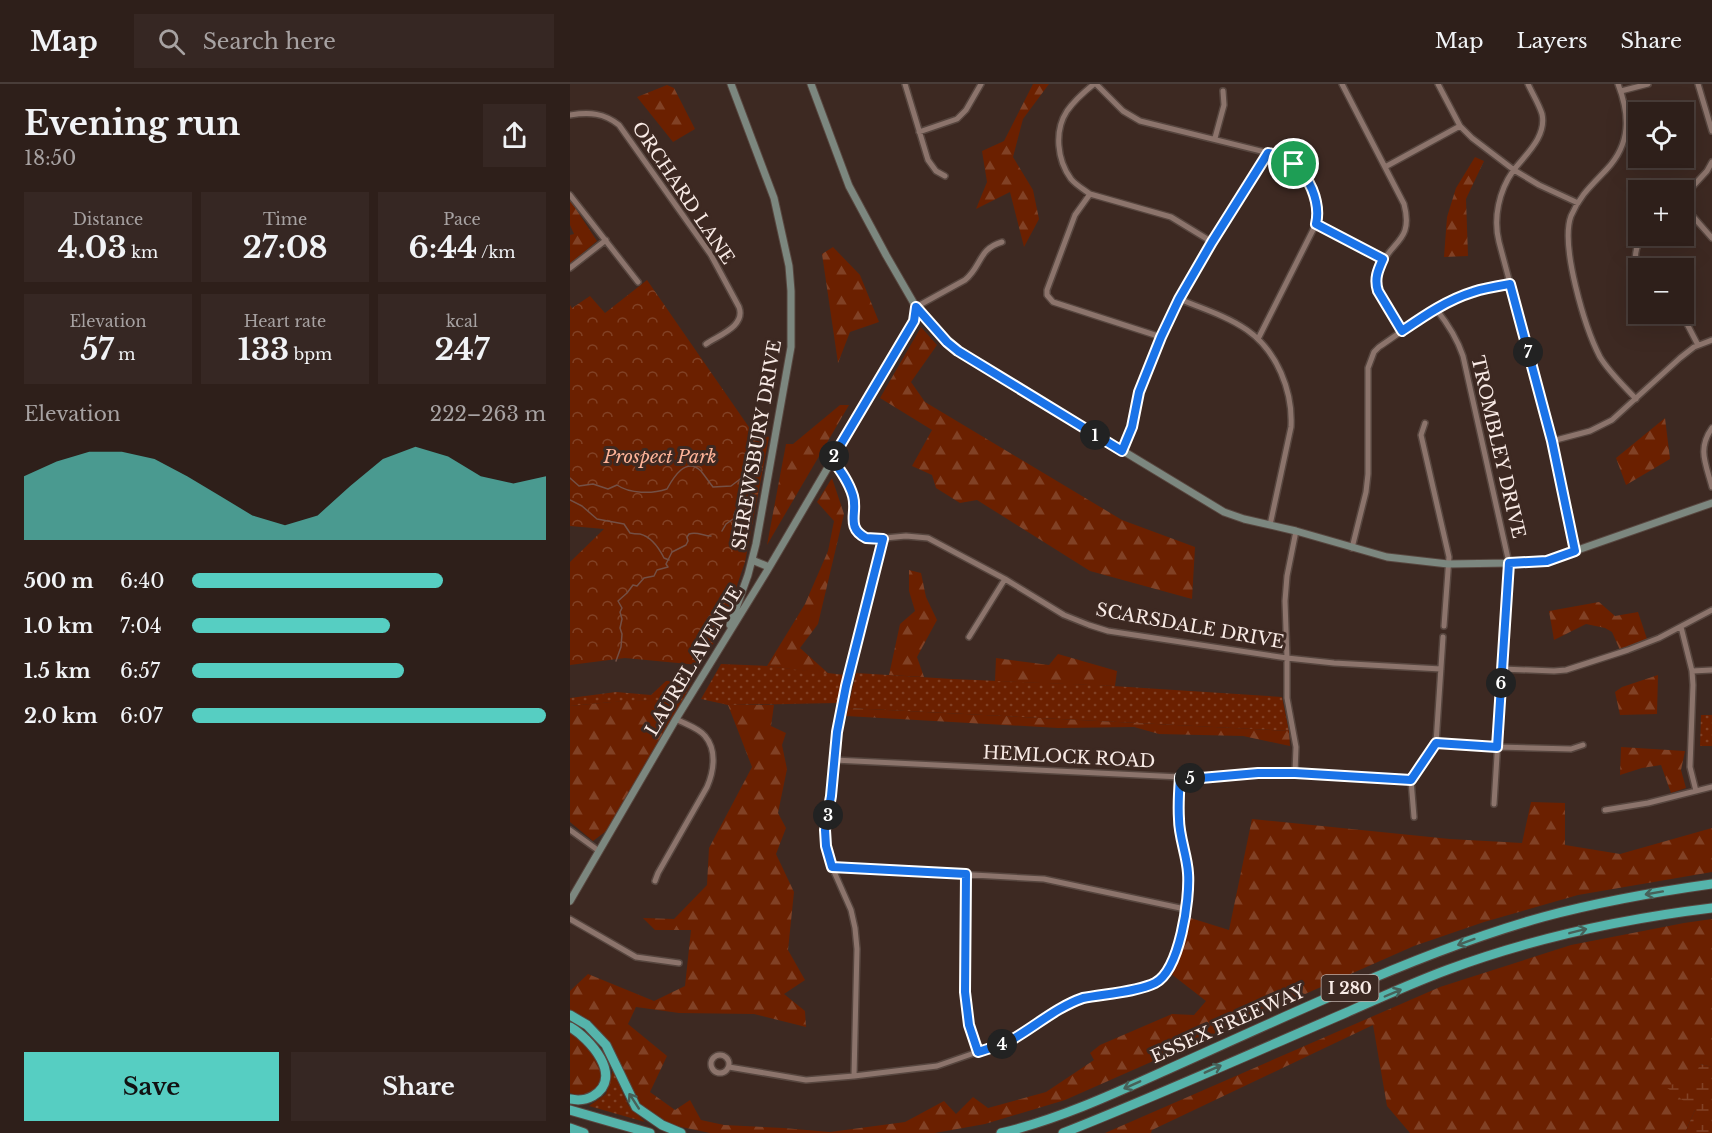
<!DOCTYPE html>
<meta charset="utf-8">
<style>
body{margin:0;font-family:"Libre Baskerville",serif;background:#362723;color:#f1f3f6;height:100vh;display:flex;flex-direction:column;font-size:22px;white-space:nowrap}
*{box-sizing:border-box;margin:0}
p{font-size:20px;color:#a7a2a2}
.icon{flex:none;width:33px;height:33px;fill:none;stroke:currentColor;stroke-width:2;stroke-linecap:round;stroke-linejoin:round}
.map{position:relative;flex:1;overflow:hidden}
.details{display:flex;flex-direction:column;background:#2e1f1a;width:570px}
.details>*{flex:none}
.tools{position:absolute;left:1058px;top:18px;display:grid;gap:12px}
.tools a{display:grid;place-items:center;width:66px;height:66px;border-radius:0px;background:#2e1f1a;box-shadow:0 6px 24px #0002,0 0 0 2px #493d39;font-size:30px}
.pin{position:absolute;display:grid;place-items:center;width:51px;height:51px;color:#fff;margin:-26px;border:3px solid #fff;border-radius:50%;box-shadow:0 2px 6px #0007}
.km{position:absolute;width:30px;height:30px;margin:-15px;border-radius:50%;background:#222;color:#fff;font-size:16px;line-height:30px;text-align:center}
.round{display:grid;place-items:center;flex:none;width:63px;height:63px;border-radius:0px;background:#362723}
.summary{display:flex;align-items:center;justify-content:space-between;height:102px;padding:0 24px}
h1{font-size:33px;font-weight:700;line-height:45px}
.metrics{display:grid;grid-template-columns:repeat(3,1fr);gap:9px;height:102px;padding:6px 24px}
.metrics div{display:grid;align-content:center;border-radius:0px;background:#362723;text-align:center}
.metrics b{font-size:30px;font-weight:700}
.metrics small{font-size:16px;font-weight:400}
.metrics p{font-size:16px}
.chart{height:168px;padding:12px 24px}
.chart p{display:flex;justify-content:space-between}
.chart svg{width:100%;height:108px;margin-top:6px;fill:#56cec2;opacity:.7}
.button{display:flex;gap:12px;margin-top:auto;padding:12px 24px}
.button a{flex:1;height:69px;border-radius:0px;background:#56cec2;color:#111;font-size:24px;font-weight:700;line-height:69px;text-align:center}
.button a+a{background:#362723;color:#f1f3f6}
ul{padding:0 24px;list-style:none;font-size:20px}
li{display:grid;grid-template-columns:96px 72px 1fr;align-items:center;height:45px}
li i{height:15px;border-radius:8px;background:#56cec2}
header{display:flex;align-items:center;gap:36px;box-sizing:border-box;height:84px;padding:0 30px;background:#2e1f1a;border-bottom:2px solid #493d39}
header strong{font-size:28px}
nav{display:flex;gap:33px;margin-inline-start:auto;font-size:21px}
.search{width:420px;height:54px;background:#362723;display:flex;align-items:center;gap:15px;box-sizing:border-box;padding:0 21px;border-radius:0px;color:#a7a2a2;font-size:22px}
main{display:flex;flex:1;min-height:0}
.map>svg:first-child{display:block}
.grass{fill:url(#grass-dots)}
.forest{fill:url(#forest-firs)}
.wetland{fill:url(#wetland-marsh)}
.park{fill:url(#park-crowns)}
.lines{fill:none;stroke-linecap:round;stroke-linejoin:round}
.stream{stroke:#745045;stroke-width:1.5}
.street-casing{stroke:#57463f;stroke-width:8}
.secondary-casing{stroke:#57463f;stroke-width:9}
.highway-casing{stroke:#57463f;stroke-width:11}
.street{stroke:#8c746c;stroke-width:5}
.secondary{stroke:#7c877f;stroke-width:7}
.highway{stroke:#55b4ab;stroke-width:9}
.oneway{stroke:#476159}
.route-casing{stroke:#fff;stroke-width:12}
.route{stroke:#1a73e8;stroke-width:8}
.labels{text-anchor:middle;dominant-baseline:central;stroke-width:6;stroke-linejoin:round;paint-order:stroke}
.shield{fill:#3d2922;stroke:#c0b0aa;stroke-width:1.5}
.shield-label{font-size:16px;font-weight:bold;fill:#f8eae5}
.street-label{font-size:18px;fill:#f8eae5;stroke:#3d2922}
.park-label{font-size:18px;font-style:italic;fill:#feb398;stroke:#3d2922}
</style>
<header>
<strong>Map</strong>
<div class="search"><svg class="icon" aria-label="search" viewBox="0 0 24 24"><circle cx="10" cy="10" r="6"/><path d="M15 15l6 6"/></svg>Search here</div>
<nav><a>Map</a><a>Layers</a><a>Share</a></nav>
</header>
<main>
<section class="details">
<div class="summary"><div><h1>Evening run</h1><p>18:50</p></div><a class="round"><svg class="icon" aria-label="share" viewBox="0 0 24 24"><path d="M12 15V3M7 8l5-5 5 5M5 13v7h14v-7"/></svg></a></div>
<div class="metrics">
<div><p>Distance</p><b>4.03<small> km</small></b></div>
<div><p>Time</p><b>27:08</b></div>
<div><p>Pace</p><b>6:44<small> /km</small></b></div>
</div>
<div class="metrics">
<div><p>Elevation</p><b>57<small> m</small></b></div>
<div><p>Heart rate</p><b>133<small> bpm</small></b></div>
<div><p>kcal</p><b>247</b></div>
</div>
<div class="chart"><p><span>Elevation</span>222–263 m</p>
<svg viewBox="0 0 160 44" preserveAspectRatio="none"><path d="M0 44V18L10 12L20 8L30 8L40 11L50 18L60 26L70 34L80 38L90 34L100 22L110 11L120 6L130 10L140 18L150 21L160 18V44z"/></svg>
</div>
<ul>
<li><b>500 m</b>6:40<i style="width:71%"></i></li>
<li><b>1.0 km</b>7:04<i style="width:56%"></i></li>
<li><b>1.5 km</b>6:57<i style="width:60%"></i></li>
<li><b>2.0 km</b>6:07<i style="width:100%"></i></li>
</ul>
<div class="button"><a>Save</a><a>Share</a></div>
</section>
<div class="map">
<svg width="1142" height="1049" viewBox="0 0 1142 1049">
<defs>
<pattern id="grass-dots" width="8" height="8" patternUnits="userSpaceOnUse" patternTransform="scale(1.5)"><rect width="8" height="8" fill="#6b2000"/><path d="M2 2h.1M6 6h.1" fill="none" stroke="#814125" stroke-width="1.8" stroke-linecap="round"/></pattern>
<pattern id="forest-firs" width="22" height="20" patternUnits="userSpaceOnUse" patternTransform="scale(1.5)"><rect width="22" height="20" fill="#6b2000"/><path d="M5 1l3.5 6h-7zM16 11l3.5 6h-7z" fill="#814125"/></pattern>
<pattern id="wetland-marsh" width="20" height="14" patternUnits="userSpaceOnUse" patternTransform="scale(1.5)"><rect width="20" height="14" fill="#6b2000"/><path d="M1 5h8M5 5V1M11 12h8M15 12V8" fill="none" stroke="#814125"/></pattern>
<pattern id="park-crowns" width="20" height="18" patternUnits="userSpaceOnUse" patternTransform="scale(1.5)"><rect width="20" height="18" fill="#6b2000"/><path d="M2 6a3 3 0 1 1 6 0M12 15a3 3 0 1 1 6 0" fill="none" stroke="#814125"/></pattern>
</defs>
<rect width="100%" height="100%" fill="#3d2922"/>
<path class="grass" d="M151,580l46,2 78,9 -8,28 -109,2 -27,-6z
M286,589l96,6 145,6 185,12 7,34 -441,-23z
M123,596l-12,23c-38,-5 -74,-1 -111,3v-8l46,-6 35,3 15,-14z
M1131,631h11v31h-12z
M43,986l15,35 17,17 -56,-16 17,-12z"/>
<path class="forest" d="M463,0h16l-26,35 -10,38 20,33 6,29 -15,28 -14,-55 -34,17 11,-27 -5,-31 22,-10z
M97,1l7,3 21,41 -22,13 -36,-45z
M905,73l9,4 -18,38 2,57 -24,1 3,-40 9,-29z
M0,116l27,41 -27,23v-29l4,-1 -4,-9z
M263,163l27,28 19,47 -29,10 -12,31 -16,-109z
M351,243l16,18 -26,37 14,20 197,118 73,27 -3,52 -102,-28 -113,-71 -17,3 -24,-15 -4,-13 -20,-9 20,-36 -52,-32z
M270,321h9l-82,140 19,-101h7z
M1095,334l5,41 -44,26 -10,-27z
M262,394l12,36 -26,110 -18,24 29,26 -62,-8 38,-62 23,-53 6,-30 -17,-19z
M339,486l12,3 5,24 11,23 -20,37 7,20 -35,-2 11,-51 15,-13 -6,-20z
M1029,518l16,14 23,-4 9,27 -27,11 -8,-18 -7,-4 -19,-4 -32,16 -5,-29z
M488,570l59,17 -2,15 -120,-5 1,-23 53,7z
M1088,591l-1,39 -37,1 -5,-23 7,-5z
M91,616l20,3 -72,126 -16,12 -23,-19v-116l52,-5z
M158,621h46l-3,21 15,7 -4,12 5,24 -9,44 8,15 -10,26 18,38 -6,58 17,30 -21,14 21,17 1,16 -52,-13 -75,-1 -43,-6 -8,17 39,32 -17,36 25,18 15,-10 11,20 23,5 59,3 47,4 75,-10 39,-21 12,13 17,-17 15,11 58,-16 48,-32 -4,-7 10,-8 72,-31 22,1 12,-14 -36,-28 11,-58 48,15 23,-111 198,20 72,4 9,-41 34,1v42l55,9 92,-26v44l-134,23 -94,27 -70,24 -349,154 -80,24 -50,9h-225l-38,-8 -35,-23 -24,-55 -23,-27 -20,-9v-20l18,-17 66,27 31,-15 6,-56h-36l-12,-12 31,1 33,-34 2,-37 43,-81z
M278,624l441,23 1,15 -47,-10 -84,-2 -25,-7 -76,1 -212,-12z
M1051,663l64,4 -4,19 5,18 -15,5 -10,-28 -19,3 -22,7z
M1142,835v148l-12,-3 -5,46 -10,23h-275l-23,-27 -14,-81 -221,105 -1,3h-46l335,-146 131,-42 113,-22z
M0,947c8,8 25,23 29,33 5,12 -1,29 -15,32 -4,0 -10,-2 -14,-3z"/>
<path class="wetland" d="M1130,980l12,3v66h-27l10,-23 -29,-23 13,-5 11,8z"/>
<path class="park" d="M77,196l106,153 16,4 -24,125 -24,70 -22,33 -74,-7 -55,7v-103l34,-33 -34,-3v-221l2,3 18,-12 15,17z"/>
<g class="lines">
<path class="stream" d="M0,394l9,8 14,-2 15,5 9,-4c13,9 35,9 50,4 6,-11 19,-33 34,-18 4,5 8,11 12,16l18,-1 17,-13 14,-6
M0,416l12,6 15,13 27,5 6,9c4,1 7,1 10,1 12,3 19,14 24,24l5,2
M152,447l4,-7 10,-7 -2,-2 2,-5 15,-3 1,-5 -2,-6c5,-8 0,-17 6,-25
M46,577l5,-14 1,-13 -2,-6 2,-9 -2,-7 2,-4 -4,-7 9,-8 6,-8 4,1 7,-8 10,-2 3,-6 11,-3 -2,-3 6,-12 14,-7 2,-4 -1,-4 2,-3c8,-3 14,2 22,2"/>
<defs>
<path id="street" d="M335,0l23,76 8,11 9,5
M524,0c-10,8 -20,17 -27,27 -13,20 -10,49 4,68 5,6 12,10 19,15l81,23 41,25
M526,0l27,27 17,10 141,35c24,11 41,42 35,68l-58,115
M772,0l62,120c10,38 -13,36 -25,65 -2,4 -4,9 -4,13 1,14 20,37 27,49
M868,0l22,42 12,12 42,32 25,15 39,18
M958,0c4,9 11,20 14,30 5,23 -17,41 -29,57 -14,20 -20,47 -14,71l53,199 23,110
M1048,0c12,31 13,59 -11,85 -15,16 -27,26 -36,47 -11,30 14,112 29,141 9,15 24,29 36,42
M1128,0l14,47
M1051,7l27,-7
M0,31c20,-3 34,-2 49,10l92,130 28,52c7,19 -20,28 -33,37
M349,48l38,-13 9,-9 15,-26
M645,54l9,-33 -1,-14
M815,83l75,-41
M520,110l-15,21 -28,75v5l6,7 108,35
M0,111l68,87
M1113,113l24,-26 5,-9
M1113,121l29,33
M746,140l67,35
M0,184l36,-28
M1068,189c-4,-15 -4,-26 6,-37
M609,215c22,9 48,17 68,31 30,21 46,61 44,97l-21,98
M346,223l49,-27c17,-14 13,-31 37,-38
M866,225c12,15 21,29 27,47l46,207 -15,241
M1110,230l6,8 12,23
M855,339l-4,12 28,122 -5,69
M1142,344c-15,21 -6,36 0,59
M982,357l38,-10 22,-11 68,-62 14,-11 18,-7
M552,367l10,-24 7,-35 22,-55 18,-38 33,-57 56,-89
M262,375c8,11 16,22 20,35 6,16 -5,27 9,42l13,3 32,-3 22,2 77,41 59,36 25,10 19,6 179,27 47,5 107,6
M782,464l14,-56 2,-18v-106l6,-16 5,-5c30,-20 60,-45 94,-55 12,-4 25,-6 37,-8
M1111,543l11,44 1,14 -3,82 6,24
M399,553l36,-58
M932,585l52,2 12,-1 62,-20 31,-12 53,-28
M1122,587l20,-1
M866,659l61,4 74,2 12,-4
M264,676l367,18 58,-5h36l116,7
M725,689l1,-26 -9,-49v-40l-2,-57 2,-25 9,-45
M1035,726l43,-7 64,-16
M844,733l-3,-37 25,-37 7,-106
M0,746l29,21
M262,783l212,12 141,30
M396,790l-1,118 4,33 9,27
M85,797l3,-8 49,-86c7,-16 10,-37 -2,-51 -6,-8 -20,-12 -29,-17
M0,835l66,38 43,6
M141 980a9 9 0 1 1 18 0a9 9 0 1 1-18 0Z
M159,983l77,13 48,-4 83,-10 75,-26 47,-31 24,-11 57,-10 18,-6 8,-9 8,-13 6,-21 8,-54v-11l-10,-54 2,-43
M284,992l3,-127 -2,-21 -4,-18 -19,-43 -6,-21 -1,-16 6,-34 8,-76 7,-34 37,-147"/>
<path id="secondary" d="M241,0l38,102 37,69 30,52 31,35 11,9 266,161 20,7 52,12 91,26 61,7 61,-1 43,-4 160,-56
M182,476l17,7
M160,541l18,-50 8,-31 35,-197v-56l-2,-25 -15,-68 -43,-114
M0,817l106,-182 91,-148 147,-250 2,-14"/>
<path id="highway" d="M0,931l17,10 19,20 30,62 26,18 19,8
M0,943c19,11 55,50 23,69 -7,4 -14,5 -23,3
M0,1026l80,23
M0,1044l14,5
M431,1049c55,-13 108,-37 161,-61 60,-27 121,-55 181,-81 66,-29 132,-55 200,-74 56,-15 112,-25 169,-33
M493,1049c94,-37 187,-79 280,-119 34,-15 69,-31 104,-44 86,-32 175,-51 265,-62"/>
</defs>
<use href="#street" class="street-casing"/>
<use href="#secondary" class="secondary-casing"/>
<use href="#highway" class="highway-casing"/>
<use href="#street" class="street"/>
<use href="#secondary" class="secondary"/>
<use href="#highway" class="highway"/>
</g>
<defs><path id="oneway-shaft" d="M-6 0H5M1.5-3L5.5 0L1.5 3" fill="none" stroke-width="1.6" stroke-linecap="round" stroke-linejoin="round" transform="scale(1.5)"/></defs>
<g class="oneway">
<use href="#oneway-shaft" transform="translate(1084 809) rotate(170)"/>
<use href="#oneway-shaft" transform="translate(1008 847) rotate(-14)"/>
<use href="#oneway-shaft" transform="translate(896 858) rotate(160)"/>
<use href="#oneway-shaft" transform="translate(823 909) rotate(-23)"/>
<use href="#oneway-shaft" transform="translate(643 985) rotate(-24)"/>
<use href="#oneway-shaft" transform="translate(562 1001) rotate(156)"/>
<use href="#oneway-shaft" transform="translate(64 1017) rotate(-123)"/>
</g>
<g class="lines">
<defs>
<path id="route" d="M698,69c8,2 15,3 22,8 19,12 31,42 26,63l67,35c-5,11 -9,20 -5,32l24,40c22,-15 45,-31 71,-39 12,-4 25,-6 37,-8l42,157 23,110 -28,10 -38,2 -12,184 -61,-4 -25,37 -116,-7h-37l-57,5 -21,-1c-1,14 -2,28 -1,42 0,18 8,36 9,54 2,26 -8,97 -33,110 -18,9 -52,11 -72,15 -26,9 -46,27 -70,41 -10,6 -23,9 -35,13l-9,-27 -4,-33 1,-118 -134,-7 -6,-21 -1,-16 6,-34 6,-64 9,-46 37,-147 -17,-1c-21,-11 -8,-25 -13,-42 -4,-14 -13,-26 -21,-37l82,-138 2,-14 31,35 11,9 164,100 10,-24 7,-35 22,-55 18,-38 33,-57z"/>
</defs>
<use href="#route" class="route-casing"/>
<use href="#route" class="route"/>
</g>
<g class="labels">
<rect class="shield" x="751.5" y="891" width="57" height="26" rx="4.5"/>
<g class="shield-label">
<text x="780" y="904">I 280</text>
</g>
<g class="street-label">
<text transform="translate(113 109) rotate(56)">ORCHARD LANE</text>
<text transform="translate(187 361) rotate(-80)">SHREWSBURY DRIVE</text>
<text transform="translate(928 363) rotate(77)">TROMBLEY DRIVE</text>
<text transform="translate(620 542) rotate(10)">SCARSDALE DRIVE</text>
<text transform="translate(124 577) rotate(-59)">LAUREL AVENUE</text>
<text transform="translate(499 673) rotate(3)">HEMLOCK ROAD</text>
<text transform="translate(658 940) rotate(-24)">ESSEX FREEWAY</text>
</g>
<g class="park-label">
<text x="90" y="373">Prospect Park</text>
</g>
</g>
</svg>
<div class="tools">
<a><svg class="icon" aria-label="locate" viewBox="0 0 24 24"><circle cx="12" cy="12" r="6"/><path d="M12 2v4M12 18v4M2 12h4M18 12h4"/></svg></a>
<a>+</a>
<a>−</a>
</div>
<div class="pin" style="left:724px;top:80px;background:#1e9e55"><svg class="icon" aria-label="arrive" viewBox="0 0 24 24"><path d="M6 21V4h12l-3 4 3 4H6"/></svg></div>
<b class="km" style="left:525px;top:351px">1</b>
<b class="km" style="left:264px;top:372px">2</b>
<b class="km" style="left:258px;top:731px">3</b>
<b class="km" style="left:432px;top:960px">4</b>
<b class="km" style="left:620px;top:694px">5</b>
<b class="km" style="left:931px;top:599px">6</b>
<b class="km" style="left:958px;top:268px">7</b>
</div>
</main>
